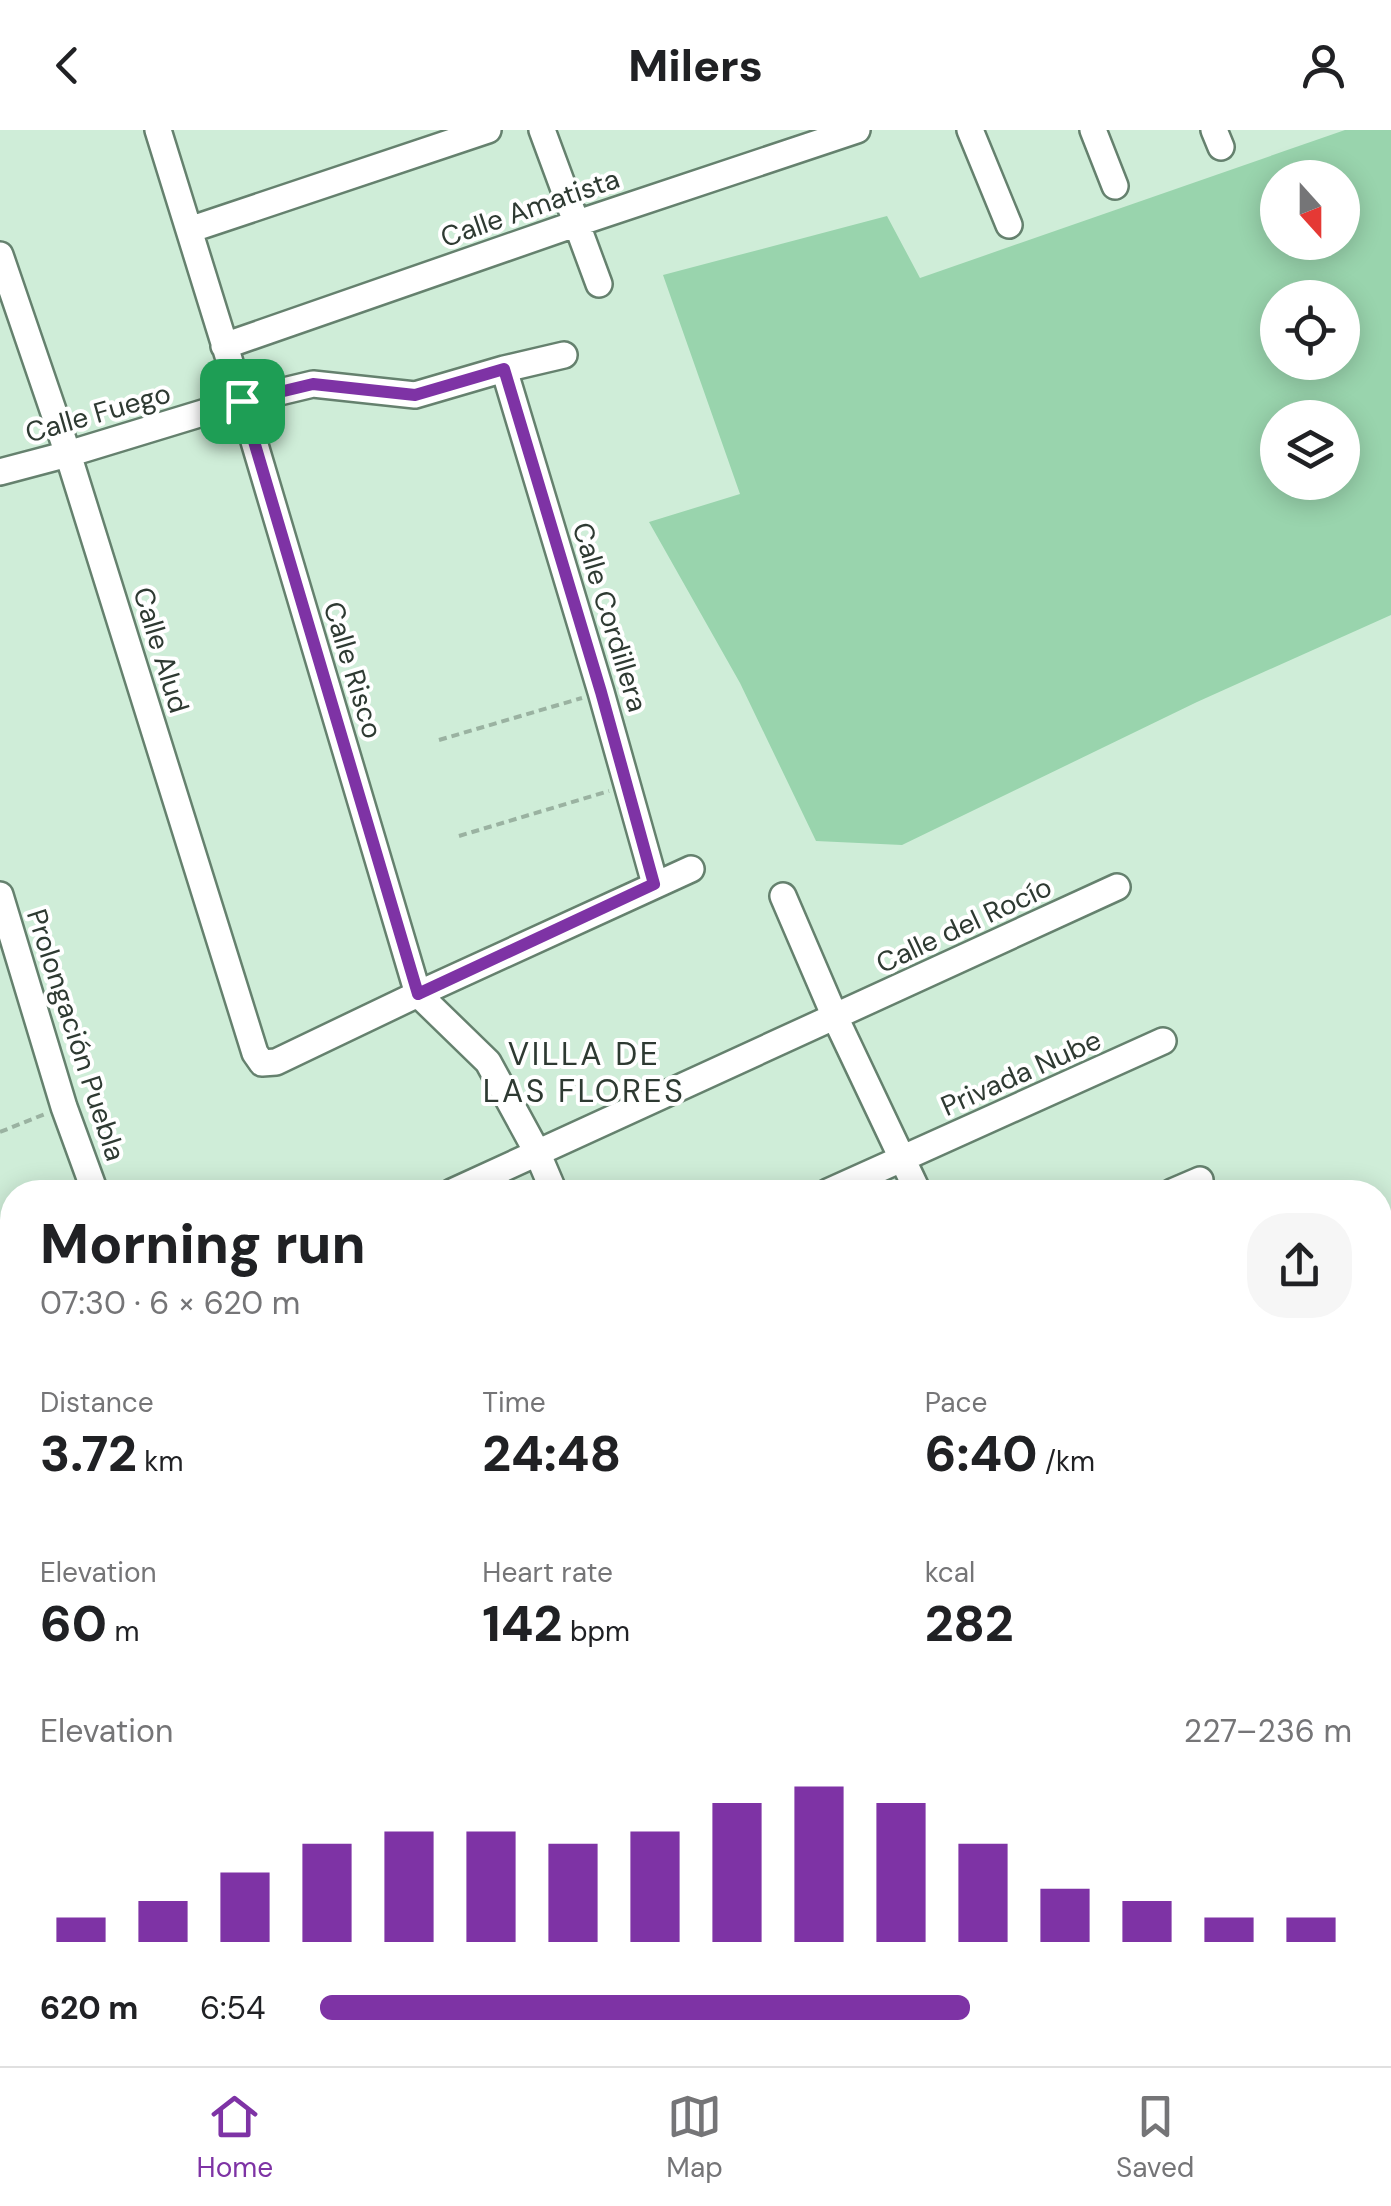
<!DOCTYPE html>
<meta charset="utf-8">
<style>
body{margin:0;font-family:"DM Sans",sans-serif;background:#f6f6f6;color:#202124;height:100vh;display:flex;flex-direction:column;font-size:38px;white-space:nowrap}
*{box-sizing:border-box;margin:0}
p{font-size:32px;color:#757577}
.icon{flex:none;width:55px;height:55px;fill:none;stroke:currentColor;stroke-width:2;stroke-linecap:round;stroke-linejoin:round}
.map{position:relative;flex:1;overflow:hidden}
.drawer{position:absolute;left:0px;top:1050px;width:1392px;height:888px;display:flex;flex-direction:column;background:#fff;border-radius:40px 40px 0 0;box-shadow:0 5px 25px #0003}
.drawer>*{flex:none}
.needle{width:65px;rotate:159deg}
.buttons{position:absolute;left:1260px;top:30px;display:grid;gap:20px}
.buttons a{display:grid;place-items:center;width:100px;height:100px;border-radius:50%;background:#fff;box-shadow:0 5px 25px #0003;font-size:50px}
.pin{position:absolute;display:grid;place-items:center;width:85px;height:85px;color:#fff;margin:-42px;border-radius:20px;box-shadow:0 5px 15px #0006}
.round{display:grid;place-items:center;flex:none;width:105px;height:105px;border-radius:40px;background:#f6f6f6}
.overview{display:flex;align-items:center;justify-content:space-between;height:170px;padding:0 40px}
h1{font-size:55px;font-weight:800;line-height:75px}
.stats{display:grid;grid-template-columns:repeat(3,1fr);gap:15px;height:170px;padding:10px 40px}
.stats div{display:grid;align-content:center}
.stats b{font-size:50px;font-weight:800}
.stats small{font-size:28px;font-weight:400}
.stats p{font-size:28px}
.chart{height:280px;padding:20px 40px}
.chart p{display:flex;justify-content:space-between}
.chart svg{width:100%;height:180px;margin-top:10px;stroke:#7e33a5;stroke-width:6}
ul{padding:0 40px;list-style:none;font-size:32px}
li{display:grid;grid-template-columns:160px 120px 1fr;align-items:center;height:75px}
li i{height:25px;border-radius:12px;background:#7e33a5}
header{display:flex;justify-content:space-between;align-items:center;height:130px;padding:0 40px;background:#fff;font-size:45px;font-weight:800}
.dock{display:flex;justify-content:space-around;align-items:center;height:140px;border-top:2px solid #e0e0e0;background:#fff;font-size:28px;color:#757577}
.dock a{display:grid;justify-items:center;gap:5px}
.dock .selected{color:#7e33a5}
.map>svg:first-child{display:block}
.green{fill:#99d4ad;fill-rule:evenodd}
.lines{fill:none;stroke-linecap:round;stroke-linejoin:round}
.minor-casing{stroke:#65816e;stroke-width:30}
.path{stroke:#9ab2a1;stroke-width:4;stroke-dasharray:8 5;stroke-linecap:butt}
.minor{stroke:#fff;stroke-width:25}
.route-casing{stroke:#fff;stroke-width:20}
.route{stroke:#7e33a5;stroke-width:12}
.labels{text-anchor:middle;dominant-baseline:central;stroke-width:8;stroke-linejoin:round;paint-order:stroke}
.street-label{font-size:28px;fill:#2e3a32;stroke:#fff}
.quarter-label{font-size:32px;letter-spacing:2.5px;fill:#2e3a32;stroke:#fff}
</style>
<header><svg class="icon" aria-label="back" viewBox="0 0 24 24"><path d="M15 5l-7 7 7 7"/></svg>Milers<svg class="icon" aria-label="person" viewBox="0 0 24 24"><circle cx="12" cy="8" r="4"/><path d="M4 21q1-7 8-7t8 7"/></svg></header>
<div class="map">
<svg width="1391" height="1936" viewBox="0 0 1391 1936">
<rect width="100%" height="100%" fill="#cfedd8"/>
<path class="green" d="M1345,0h46v485l-194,87 -295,143 -86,-4 -76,-158 -91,-161 91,-28 -77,-219 224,-59 33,62zM1278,48h64v64h-64zM1278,168h64v64h-64zM1278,288h64v64h-64z
M773,1925h182l4,7 -3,4h-178z"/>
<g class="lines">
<defs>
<path id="minor" d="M158,0l84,271 176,593 70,68 49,90 17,40
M542,0l57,154
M970,0l39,95
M1093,0l22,56
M1214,0l7,17
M189,100l299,-100
M0,125l68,199 187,599 7,10 14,-1 142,-68 273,-125
M224,216l351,-122 282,-94
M504,239l97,323 54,192
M0,342l68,-18 174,-53 71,-17 102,11 89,-26 60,-14
M0,765l64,212 31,85
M783,766l52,121 83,175
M452,1062l665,-305
M828,1062l335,-151
M1172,1062l28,-12
M1380,1230l11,-5
M0,1242l12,25
M1380,1485l11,-12
M1380,1556l11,14
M0,1598l12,22
M1380,1602l11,15
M1380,1877l11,15
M177,1925l6,11
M357,1925l6,11
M561,1925l7,11
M765,1925l5,11
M1201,1925l8,11
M307,1936l13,-11
M967,1936l10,-11"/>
</defs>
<use href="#minor" class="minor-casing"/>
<path class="path" d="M439,610l143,-42
M459,706l150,-45
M0,1002l45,-18"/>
<use href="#minor" class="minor"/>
</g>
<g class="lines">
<defs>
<path id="route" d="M504,239l97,323 53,192 -236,110 -176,-593 71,-17 102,11z"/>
</defs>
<use href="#route" class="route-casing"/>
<use href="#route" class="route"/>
</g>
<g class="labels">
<g class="street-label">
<text transform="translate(530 78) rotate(-19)">Calle Amatista</text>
<text transform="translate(98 283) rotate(-16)">Calle Fuego</text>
<text transform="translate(610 487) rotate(73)">Calle Cordillera</text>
<text transform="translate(161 520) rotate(73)">Calle Alud</text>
<text transform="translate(353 540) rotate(73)">Calle Risco</text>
<text transform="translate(964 795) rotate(-25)">Calle del Rocío</text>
<text transform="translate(76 905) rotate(72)">Prolongación Puebla</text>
<text transform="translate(1021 943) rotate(-24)">Privada Nube</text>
</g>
<g class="quarter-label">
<text x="584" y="924">VILLA DE<tspan x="584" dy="37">LAS FLORES</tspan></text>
</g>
</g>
</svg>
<div class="buttons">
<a><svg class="needle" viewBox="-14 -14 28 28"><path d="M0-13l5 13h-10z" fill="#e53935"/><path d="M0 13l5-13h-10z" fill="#757577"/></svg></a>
<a><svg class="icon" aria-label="locate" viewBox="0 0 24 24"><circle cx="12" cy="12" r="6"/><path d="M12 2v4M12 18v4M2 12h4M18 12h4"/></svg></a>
<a><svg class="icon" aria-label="layers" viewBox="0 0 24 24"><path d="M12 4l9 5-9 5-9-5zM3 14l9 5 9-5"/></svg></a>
</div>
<div class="pin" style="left:242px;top:271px;background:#1e9e55"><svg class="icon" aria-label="arrive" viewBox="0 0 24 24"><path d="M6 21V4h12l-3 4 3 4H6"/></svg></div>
<section class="drawer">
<div class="overview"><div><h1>Morning run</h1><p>07:30 · 6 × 620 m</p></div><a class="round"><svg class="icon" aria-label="share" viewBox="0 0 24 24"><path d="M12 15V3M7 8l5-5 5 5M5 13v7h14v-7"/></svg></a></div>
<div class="stats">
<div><p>Distance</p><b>3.72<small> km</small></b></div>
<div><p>Time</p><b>24:48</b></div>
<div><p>Pace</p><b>6:40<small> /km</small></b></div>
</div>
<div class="stats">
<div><p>Elevation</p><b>60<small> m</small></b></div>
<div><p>Heart rate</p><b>142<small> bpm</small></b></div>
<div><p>kcal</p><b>282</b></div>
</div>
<div class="chart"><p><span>Elevation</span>227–236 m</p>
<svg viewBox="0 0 160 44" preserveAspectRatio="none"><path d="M5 44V38M15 44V34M25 44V27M35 44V20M45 44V17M55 44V17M65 44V20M75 44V17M85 44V10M95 44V6M105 44V10M115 44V20M125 44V31M135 44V34M145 44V38M155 44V38"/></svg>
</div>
<ul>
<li><b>620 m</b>6:54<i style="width:63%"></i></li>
</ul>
</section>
</div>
<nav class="dock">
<a class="selected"><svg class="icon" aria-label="home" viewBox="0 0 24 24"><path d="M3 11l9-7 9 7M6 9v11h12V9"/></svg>Home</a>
<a><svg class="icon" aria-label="map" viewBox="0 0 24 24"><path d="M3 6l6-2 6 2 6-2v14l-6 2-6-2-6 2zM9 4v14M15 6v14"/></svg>Map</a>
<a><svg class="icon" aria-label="saved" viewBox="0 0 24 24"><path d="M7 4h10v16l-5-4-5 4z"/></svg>Saved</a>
</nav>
